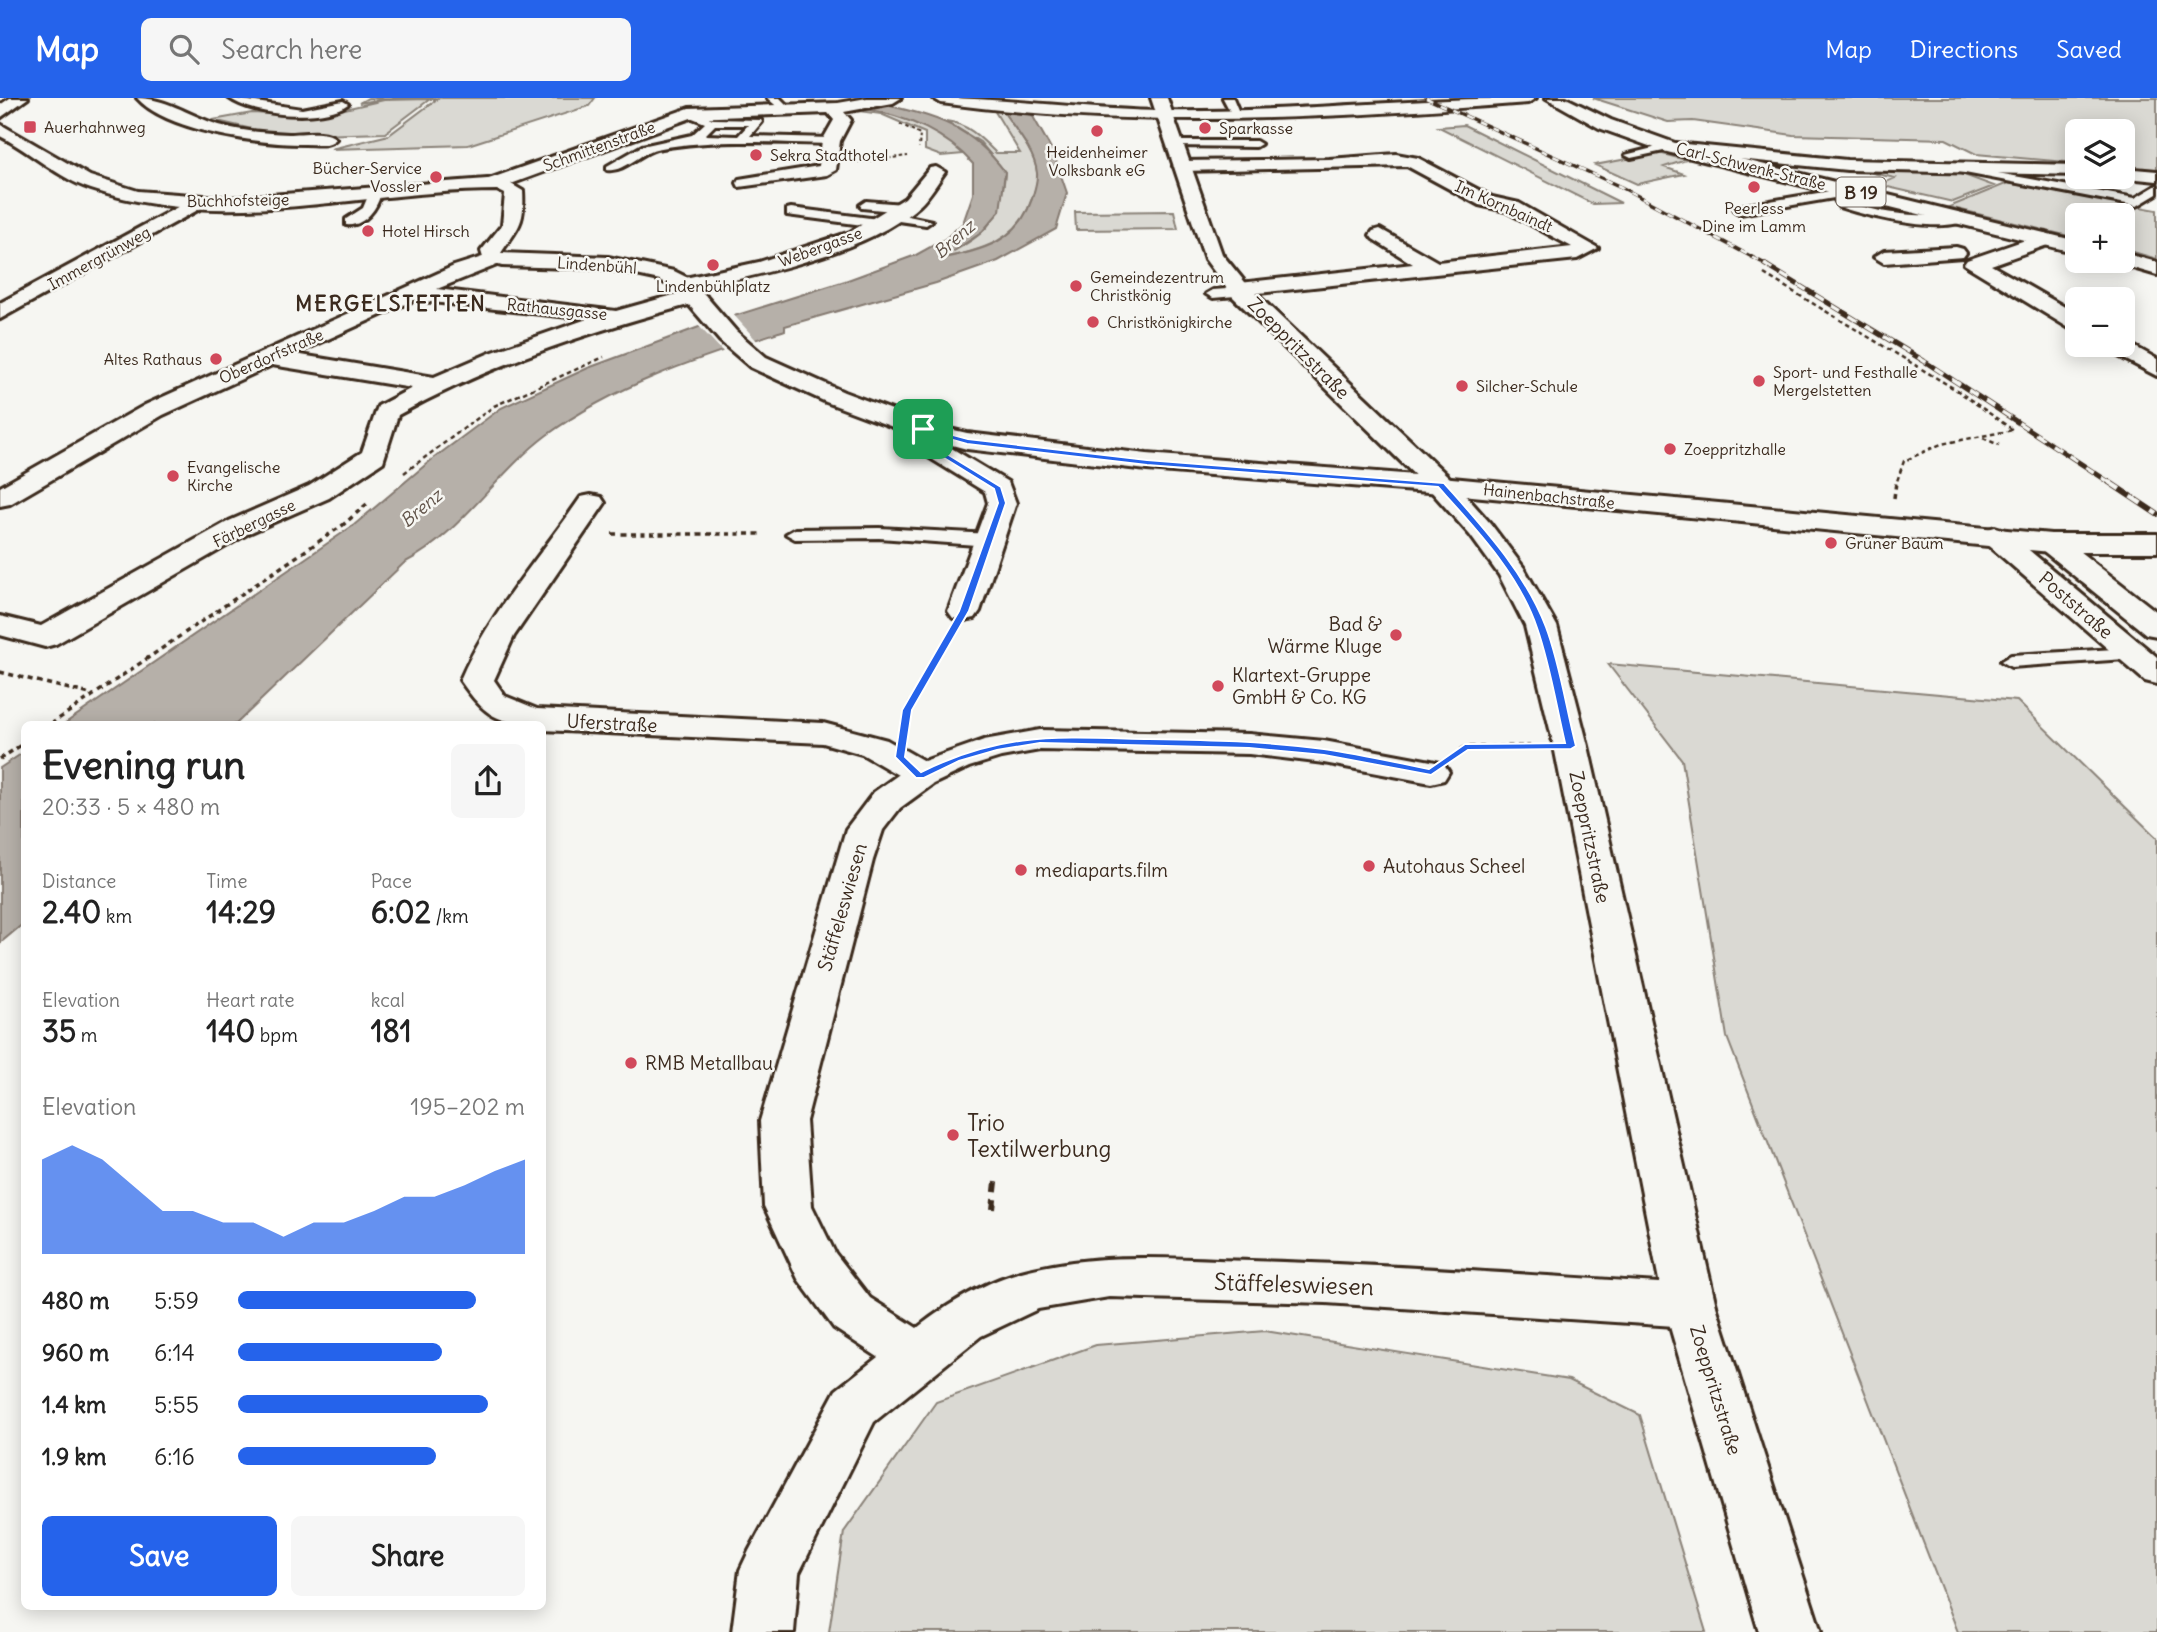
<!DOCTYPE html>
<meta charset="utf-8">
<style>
body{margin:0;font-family:Delius,sans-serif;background:#f6f6f6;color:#222;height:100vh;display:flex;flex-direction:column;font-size:26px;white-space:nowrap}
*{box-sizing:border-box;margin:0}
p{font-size:23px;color:#767676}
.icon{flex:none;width:38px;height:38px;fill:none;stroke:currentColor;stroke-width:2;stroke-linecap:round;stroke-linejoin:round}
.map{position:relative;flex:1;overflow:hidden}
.sheet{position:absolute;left:21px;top:623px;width:525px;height:889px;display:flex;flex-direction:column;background:#fff;border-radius:10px;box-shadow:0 4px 18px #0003}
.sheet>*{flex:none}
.buttons{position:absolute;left:2065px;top:21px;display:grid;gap:14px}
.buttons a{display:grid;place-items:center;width:70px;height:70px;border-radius:10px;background:#fff;box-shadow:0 4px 18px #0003;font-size:35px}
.pin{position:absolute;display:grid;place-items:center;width:60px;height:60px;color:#fff;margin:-30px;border-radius:14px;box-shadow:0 4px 10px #0006}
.round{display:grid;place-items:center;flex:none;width:74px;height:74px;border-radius:10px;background:#f6f6f6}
.headline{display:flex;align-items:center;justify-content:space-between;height:119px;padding:0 21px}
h1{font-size:38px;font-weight:700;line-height:52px}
.figures{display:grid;grid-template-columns:repeat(3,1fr);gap:10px;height:119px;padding:7px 21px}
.figures div{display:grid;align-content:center}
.figures b{font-size:30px;font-weight:700}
.figures small{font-size:19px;font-weight:400}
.figures p{font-size:19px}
.chart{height:196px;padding:14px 21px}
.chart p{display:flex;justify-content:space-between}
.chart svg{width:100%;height:126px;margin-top:7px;fill:#2563eb;opacity:.7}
.button{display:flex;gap:14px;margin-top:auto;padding:14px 21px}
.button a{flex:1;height:80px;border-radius:10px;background:#2563eb;color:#fff;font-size:28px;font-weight:700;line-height:80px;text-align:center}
.button a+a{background:#f6f6f6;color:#222}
ul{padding:0 21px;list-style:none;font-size:23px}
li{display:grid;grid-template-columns:112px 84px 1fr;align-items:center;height:52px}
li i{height:18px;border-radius:9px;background:#2563eb}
header{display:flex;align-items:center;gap:42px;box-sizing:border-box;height:98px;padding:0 35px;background:#2563eb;color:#fff}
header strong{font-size:33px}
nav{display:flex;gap:38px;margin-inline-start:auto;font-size:24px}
.search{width:490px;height:63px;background:#f6f6f6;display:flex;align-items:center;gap:18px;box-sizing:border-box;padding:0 24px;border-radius:10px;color:#767676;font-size:26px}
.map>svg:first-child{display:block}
.green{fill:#dad9d3;stroke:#8a8278;stroke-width:2}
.water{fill:#b6b0a9;stroke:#857a71;stroke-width:2}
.pier{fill:#f6f6f2}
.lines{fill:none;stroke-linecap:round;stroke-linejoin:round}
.service-casing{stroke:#3b2a1e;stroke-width:6}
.minor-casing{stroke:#3b2a1e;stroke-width:6}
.tertiary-casing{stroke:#3b2a1e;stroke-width:6}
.secondary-casing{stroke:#3b2a1e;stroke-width:6}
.primary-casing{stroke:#3b2a1e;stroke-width:6}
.path-far3{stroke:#3b2a1e;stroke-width:2;stroke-dasharray:3.5 2.5;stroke-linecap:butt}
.path-far2{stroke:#3b2a1e;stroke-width:2.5;stroke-dasharray:4.5 3.5;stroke-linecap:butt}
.path-far1{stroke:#3b2a1e;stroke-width:3.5;stroke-dasharray:5 4.5;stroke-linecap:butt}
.path{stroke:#3b2a1e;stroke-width:6;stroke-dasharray:10 7;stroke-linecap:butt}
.service{fill:#f6f6f2;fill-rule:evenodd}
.minor{fill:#f6f6f2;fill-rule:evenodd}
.tertiary{fill:#f6f6f2;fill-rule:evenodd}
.secondary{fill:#f6f6f2;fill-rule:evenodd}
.primary{fill:#f6f6f2;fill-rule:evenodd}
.rail-far2-casing{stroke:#3b2a1e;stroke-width:3.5}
.rail-far1-casing{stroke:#3b2a1e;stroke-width:5}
.rail-casing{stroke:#3b2a1e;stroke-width:6}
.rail-far2{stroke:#f6f6f2;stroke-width:2.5;stroke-dasharray:7;stroke-linecap:butt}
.rail-far1{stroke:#f6f6f2;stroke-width:3.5;stroke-dasharray:10;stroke-linecap:butt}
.rail{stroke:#f6f6f2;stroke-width:4.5;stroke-dasharray:13;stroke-linecap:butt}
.route{fill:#2563eb;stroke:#fff;stroke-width:2;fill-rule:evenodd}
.poi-dot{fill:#d1495b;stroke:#f6f6f2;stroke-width:2.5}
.labels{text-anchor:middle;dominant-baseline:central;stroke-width:5;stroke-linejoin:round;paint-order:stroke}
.far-poi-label{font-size:16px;fill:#3b2a1e;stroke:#f6f6f2;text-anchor:start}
.far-street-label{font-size:16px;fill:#3b2a1e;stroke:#f6f6f2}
.shield{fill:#f6f6f2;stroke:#73675e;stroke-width:2}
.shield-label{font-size:18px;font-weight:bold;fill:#3b2a1e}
.far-water-label{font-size:18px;font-style:italic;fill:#605248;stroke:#f6f6f2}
.street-label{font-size:19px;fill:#3b2a1e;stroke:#f6f6f2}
.poi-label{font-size:19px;fill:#3b2a1e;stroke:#f6f6f2;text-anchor:start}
.far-district-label{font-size:21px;font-weight:bold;letter-spacing:2px;fill:#3b2a1e;stroke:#f6f6f2}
.near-poi-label{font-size:23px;fill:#3b2a1e;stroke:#f6f6f2;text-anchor:start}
.near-street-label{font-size:23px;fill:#3b2a1e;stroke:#f6f6f2}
</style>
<header>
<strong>Map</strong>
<div class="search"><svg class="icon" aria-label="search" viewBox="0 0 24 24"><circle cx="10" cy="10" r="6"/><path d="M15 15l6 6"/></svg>Search here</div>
<nav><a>Map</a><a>Directions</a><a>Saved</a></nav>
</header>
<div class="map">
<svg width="2157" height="1534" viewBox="0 0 2157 1534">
<rect width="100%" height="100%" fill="#f6f6f2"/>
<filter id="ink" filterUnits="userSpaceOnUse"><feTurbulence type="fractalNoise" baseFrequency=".0143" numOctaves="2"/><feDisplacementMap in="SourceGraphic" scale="14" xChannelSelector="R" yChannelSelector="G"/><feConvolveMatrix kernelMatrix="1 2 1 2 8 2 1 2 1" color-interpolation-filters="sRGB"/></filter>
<g filter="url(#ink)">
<path class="green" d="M368,0h227l-6,8 -121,39 -137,4 58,-14 48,-36h-53l-25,4z
M1593,0h564v72l-34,-3v-36h-46v32l-101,-9 -30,-15 -153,-4 -100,-14 -25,1z
M430,1l-45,34 -103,3 -69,-16 39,-7 38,2 46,-4 48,-11z
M860,10c37,6 78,19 104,46l-23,2 -16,-6v-17l-44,-19 -29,-4z
M994,12l9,1c11,17 32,40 34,61 1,8 -2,19 -5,26 -14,45 -52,52 -93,61 44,-23 63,-35 66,-87l-25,-30 -34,-21c21,2 36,18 50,32h24z
M1464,27l157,78 -28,1 -154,-77z
M1659,55l27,7 -22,7 20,7 -47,10 -42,-19z
M1854,71l102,3 38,14 -41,16 -74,-17 16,-7z
M2008,85l149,27v49l-34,-10v-34h-46v23l-128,-31z
M1174,113l4,18 -102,1 -1,-18z
M1608,566l409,37 140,137v794h-199l-231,-595 -45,-277z
M1265,1233l304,49 71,35 66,217h-877l15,-100 92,-130 160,-57z"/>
<path class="water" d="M882,6c55,13 88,21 123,68l-5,39 -19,22 -38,25c40,-8 75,-16 89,-59 2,-8 6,-18 5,-26 -2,-22 -23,-45 -34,-62l28,2 22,39 14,41 -11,36 -58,32 -62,22 -151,43v4c-83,27 -167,53 -238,105 -51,38 -86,99 -143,128l-168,161h-172l290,-199 76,-64 71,-53 87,-40 111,-41 146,-46 71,-26 29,-16 18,-16 10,-29v-30c-29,-33 -70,-49 -113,-56z
M24,654v171l-24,20v-175z"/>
<path class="pier" d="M732,215l26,29 -33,12 -28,-30z"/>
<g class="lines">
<defs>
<path id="service" d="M229,0l73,11 41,-8 5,3c-25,18 -94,12 -119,-6z
M767,0h13l10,10 -9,2z
M1223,0h10l8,19h-8z
M689,12l24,9 48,1 1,2 -12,14 81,2 5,3 -5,3c-59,-1 -117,-6 -175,5 -16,4 -32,24 -49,21v-4l35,-20 50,-11 13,-12 -20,-8 -1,-2zM715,27h33l-10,11 -33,-1z
M1177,43h79l5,3 -5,3 -83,-1v-4z
M1669,46l6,3 -2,2 -42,9 -6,-3z
M1948,66l187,34 22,-13v9l-20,12 -193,-37 -2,-2z
M1854,89l6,4 -12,5v6c40,14 74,15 116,12l6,4c-23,18 -104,-2 -131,-11l-5,-9 -94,16 -6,-4 6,-4z
M371,91l10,3c-3,16 -17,35 -35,33v-6l17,-11z
M866,103l37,3 6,4 -6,4 -41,-4 -2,-3z
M791,110l87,11 6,4 -6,4 -91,-12v-6z
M889,114l43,9 -6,4 -41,-6v-6z
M1241,190l7,4 -2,3 -33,3 -7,-4 7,-4z
M879,430l111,6 9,6 -9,6 -111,-8 -84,1 -9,-5 9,-5z
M2133,550l7,2 3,4 -3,4 -129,9 -10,-6 10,-6z"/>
<path id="minor" d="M10,0h18l-28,20v-13z
M137,0c28,0 50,16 76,25 24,8 50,10 76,11 13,0 38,-5 47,5 -8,8 -20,5 -31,5 -43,0 -138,-12 -168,-46z
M867,0h34l-8,5 -49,9 7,8 -11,21 -4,29 -9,5 -88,12 -2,-4 2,-4 80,-13 3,-25 12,-21 -6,-7 -137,5 -191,70 -7,2 -9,-6 2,-4 203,-72 149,-5z
M933,0c76,0 151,12 227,13 126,2 251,-13 376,-13l-8,5c-198,15 -389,27 -587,0z
M1675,45l172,17 230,5v10l-230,-5 -178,-18 -3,-4z
M1396,56l22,4 74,39 27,6 79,45 -21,11 -338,36 -11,-6 3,-5 182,-20 -40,-25 -3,-4 3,-4 7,-2 58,33 134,-15 -66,-36 -27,-6 -72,-39 -225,5 -9,-5 9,-5 147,-2z
M936,69l9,5c-8,11 -16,25 -26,34 -53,48 -166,70 -235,85l-11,-6 3,-5 83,-18 91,-30 55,-34 25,-30z
M2123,70l34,3v10l-40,-4h6z
M198,98l7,2 2,4 -2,4 -205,113v-16z
M2046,135l10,6 -3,4 -62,22 86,49v16l-8,-2 -105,-64 3,-4z
M1956,149l7,2 3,4 -3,4 -79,6 -10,-6 10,-6z
M495,155l7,2 3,4 -3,4 -65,26 179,22 79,-22 11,7 -3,5c-106,28 -208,61 -305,114l-15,47 -54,36 -80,35 -193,111 -11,3 -45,-12v-19l41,10 188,-105 80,-35 53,-34 16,-46 34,-18 -140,-23 -109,50 -153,89 -10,2v-19l145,-82 309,-139zM414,202l173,19 -97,34 -56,24 -139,-23z
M2123,242l34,19v17l-50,-26 -4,-5h20z
M923,324l9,3 6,15 70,42 8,21 -36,108 -5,7 -11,2 -11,-2 -5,-7 40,-108 -3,-11 -68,-42 -7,-20 4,-5z
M591,397l10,2 4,6 -91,133 -20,44 11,16 32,13 286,14 64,17 37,21 60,-21 56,-10 209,4 75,7 107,20 13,3 5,8 -5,8 -13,3 -107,-20 -75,-9 -209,-4 -39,7 -32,10 -36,17 -33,24 -17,22 -10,30 -67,261 6,85 23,47 35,45 47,30c32,-25 72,-49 112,-58 73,-18 147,-11 222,-9 146,4 293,15 439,24l18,6 8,15 -8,15 -18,6 -364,-24 -217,-6 -71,12 -57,27 -107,86 -75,151 -5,59h-62l8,-62 9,-19 87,-161 42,-33 -44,-29 -36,-49 -34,-73 -4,-85 86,-292 28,-37 24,-17 -36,-21 -39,-11 -281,-13v-6c-45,0 -56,-7 -82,-44 29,-67 80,-123 121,-183z
M1995,429l10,3 152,127v27l-12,-3 -160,-139 -4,-6 4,-6z
M2051,436l10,3 96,75v24l-11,-2 -105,-85 -5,-6 5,-6z"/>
<path id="tertiary" d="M0,26l90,52 48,15 92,7 271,-20 22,13c2,34 -5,36 -22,62l107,4 66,14 18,9 44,51 30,26 78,35 88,33 35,8 180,21 294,23 610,57h106v18h-106l-610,-59 -294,-23 -180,-21 -53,-14 -88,-33 -76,-35 -30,-26 -44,-51 -16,-10 -52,-11 -106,-3 -18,-5 -3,-10 21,-26 3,-31 -8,-4c-134,0 -273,44 -406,-1 -33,-11 -60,-37 -91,-53z"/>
<path id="secondary" d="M1151,0h16l55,156 27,33 202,192 39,44 34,45 33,58 31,120 128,560 105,326h-62l-95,-326 -110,-560 -29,-120 -26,-51 -29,-40 -39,-44 -198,-194 -28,-38z"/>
<path id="primary" d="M1546,0h20l45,22 64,23 402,98v12l-414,-102 -64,-23z
M2123,155l34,9v13l-41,-12 -2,-2h9z"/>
</defs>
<use href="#service" class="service-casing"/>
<use href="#minor" class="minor-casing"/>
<use href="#tertiary" class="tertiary-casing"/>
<use href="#secondary" class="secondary-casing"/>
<use href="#primary" class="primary-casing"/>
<path class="path-far3" d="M900,26l20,10 -1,14
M858,64l50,-6"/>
<path class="path-far2" d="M1764,176l194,117 55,39 -72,14 -37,17 -8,23
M1983,340l16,7
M404,375l90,-67 110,-49"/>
<path class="path-far1" d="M1894,400l2,-16
M612,436h152
M0,574l94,23
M51,626l292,-199 25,-22
M905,627l2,-15 40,-70
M1461,652l4,-3 66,-1
M0,661l24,-16"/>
<path class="path" d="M993,1111l3,-27"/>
<use href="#service" class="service"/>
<use href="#minor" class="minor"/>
<use href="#tertiary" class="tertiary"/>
<use href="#secondary" class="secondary"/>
<use href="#primary" class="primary"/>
<defs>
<path id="rail-far2" d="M1426,0l195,89 146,78"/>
<path id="rail-far1" d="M1764,166l160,97 188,123"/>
<path id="rail" d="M2109,384l48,32"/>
</defs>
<use href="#rail-far2" class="rail-far2-casing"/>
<use href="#rail-far1" class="rail-far1-casing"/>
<use href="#rail" class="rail-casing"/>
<use href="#rail-far2" class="rail-far2"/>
<use href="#rail-far1" class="rail-far1"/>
<use href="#rail" class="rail"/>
</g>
</g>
<path class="route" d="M923,329l45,12 179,21 297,23c38,43 81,89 102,144 14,37 20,80 30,119l-5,3 -103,1 -37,25 -107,-20 -75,-7 -209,-5 -43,7 -38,11 -35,17h-8l-21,-21 7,-47 57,-99 39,-108 -4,-14 -71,-44 -3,-16zM928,335l39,11 180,21 291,22c37,41 81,87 99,141 13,37 19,77 28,115l-100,1 -36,25c-35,-7 -70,-15 -105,-20 -58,-8 -116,-9 -175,-10 -89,-2 -145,-8 -228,33l-16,-15 7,-47 57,-99 37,-108 -5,-16 -72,-44z"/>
<g class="poi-dot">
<rect x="23" y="22" width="14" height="14" rx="3.5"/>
<circle cx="1205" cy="30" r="7"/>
<circle cx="1097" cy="33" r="7"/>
<circle cx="756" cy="57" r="7"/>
<circle cx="436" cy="79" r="7"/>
<circle cx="1754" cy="89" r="7"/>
<circle cx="368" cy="133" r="7"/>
<circle cx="713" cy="167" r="7"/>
<circle cx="1076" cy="188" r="7"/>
<circle cx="1093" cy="224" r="7"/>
<circle cx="216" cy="261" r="7"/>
<circle cx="1759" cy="283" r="7"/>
<circle cx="1462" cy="288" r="7"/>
<circle cx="1670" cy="351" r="7"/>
<circle cx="173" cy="378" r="7"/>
<circle cx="1831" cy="445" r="7"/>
<circle cx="1396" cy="537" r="7"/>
<circle cx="1218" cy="588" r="7"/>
<circle cx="1369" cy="768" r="7"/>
<circle cx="1021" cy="772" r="7"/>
<circle cx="631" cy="965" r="7"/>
<circle cx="953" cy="1037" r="7"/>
</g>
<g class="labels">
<g class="far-poi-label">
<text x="44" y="29">Auerhahnweg</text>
<text x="1219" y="30">Sparkasse</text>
<text x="1097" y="54" text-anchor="middle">Heidenheimer<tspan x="1097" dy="18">Volksbank eG</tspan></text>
<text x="770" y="57">Sekra Stadthotel</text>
<text x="422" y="70" text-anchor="end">Bücher-Service<tspan x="422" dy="18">Vossler</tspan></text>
<text x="1754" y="110" text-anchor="middle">Peerless<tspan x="1754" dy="18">Dine im Lamm</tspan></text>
<text x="382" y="133">Hotel Hirsch</text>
<text x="1090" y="179">Gemeindezentrum<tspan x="1090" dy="18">Christkönig</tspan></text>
<text x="713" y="188" text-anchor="middle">Lindenbühlplatz</text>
<text x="1107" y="224">Christkönigkirche</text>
<text x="202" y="261" text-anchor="end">Altes Rathaus</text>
<text x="1773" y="274">Sport- und Festhalle<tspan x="1773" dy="18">Mergelstetten</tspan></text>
<text x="1476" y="288">Silcher-Schule</text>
<text x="1684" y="351">Zoeppritzhalle</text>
<text x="187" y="369">Evangelische<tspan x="187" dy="18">Kirche</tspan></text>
<text x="1845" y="445">Grüner Baum</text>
</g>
<g class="far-street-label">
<text transform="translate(599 48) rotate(-20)">Schmittenstraße</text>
<text transform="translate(1751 68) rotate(14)">Carl-Schwenk-Straße</text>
<text transform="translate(238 102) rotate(-1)">Buchhofsteige</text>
<text transform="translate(1504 108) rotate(24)">Im Kornbaindt</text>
<text transform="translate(820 149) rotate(-20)">Webergasse</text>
<text transform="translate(99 160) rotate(-29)">Immergrünweg</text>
<text transform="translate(597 167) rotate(4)">Lindenbühl</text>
<text transform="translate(557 211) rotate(6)">Rathausgasse</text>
<text transform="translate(271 258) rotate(-24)">Oberdorfstraße</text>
<text transform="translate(1549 398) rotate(6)">Hainenbachstraße</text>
<text transform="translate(254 425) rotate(-26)">Färbergasse</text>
</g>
<rect class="shield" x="1836.5" y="79.5" width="49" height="29" rx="5"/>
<g class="shield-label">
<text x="1861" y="94">B 19</text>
</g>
<g class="far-water-label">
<text transform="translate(954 141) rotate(-41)">Brenz</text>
<text transform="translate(421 410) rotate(-40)">Brenz</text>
</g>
<g class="street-label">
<text transform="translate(1299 250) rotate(45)">Zoeppritzstraße</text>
<text transform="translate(2076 507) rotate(41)">Poststraße</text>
<text transform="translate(612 625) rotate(3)">Uferstraße</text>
<text transform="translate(1590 739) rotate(78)">Zoeppritzstraße</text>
<text transform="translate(842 809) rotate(-74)">Stäffeleswiesen</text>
<text transform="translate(1716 1292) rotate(73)">Zoeppritzstraße</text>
</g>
<g class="poi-label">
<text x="1382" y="526" text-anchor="end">Bad &amp;<tspan x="1382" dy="22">Wärme Kluge</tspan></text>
<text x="1232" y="577">Klartext-Gruppe<tspan x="1232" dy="22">GmbH &amp; Co. KG</tspan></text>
<text x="1383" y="768">Autohaus Scheel</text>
<text x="1035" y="772">mediaparts.film</text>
<text x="645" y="965">RMB Metallbau</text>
</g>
<g class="far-district-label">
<text x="391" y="205">MERGELSTETTEN</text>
</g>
<g class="near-poi-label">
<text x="967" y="1024">Trio<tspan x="967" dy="26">Textilwerbung</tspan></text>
</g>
<g class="near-street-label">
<text transform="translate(1294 1186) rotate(2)">Stäffeleswiesen</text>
</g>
</g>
</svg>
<div class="buttons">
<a><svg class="icon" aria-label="layers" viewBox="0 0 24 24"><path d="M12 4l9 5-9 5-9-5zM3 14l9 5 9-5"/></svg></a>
<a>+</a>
<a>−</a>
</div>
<div class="pin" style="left:923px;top:331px;background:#1e9e55"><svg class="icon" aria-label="arrive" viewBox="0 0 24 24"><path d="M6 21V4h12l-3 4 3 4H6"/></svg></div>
<section class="sheet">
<div class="headline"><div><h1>Evening run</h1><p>20:33 · 5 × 480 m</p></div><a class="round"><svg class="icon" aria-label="share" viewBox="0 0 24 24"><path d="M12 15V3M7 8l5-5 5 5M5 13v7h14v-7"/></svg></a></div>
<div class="figures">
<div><p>Distance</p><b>2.40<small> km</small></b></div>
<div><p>Time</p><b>14:29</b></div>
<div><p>Pace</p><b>6:02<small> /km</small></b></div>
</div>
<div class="figures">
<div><p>Elevation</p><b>35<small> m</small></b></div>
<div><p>Heart rate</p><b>140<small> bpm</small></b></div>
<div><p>kcal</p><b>181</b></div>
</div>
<div class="chart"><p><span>Elevation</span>195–202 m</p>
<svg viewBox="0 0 160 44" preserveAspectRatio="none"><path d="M0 44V11L10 6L20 11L30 20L40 29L50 29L60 33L70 33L80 38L90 33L100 33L110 29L120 24L130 24L140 20L150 15L160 11V44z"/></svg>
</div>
<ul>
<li><b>480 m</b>5:59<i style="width:83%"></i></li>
<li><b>960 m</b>6:14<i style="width:71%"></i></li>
<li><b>1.4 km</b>5:55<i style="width:87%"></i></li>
<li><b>1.9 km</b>6:16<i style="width:69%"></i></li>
</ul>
<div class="button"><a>Save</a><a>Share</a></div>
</section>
</div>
